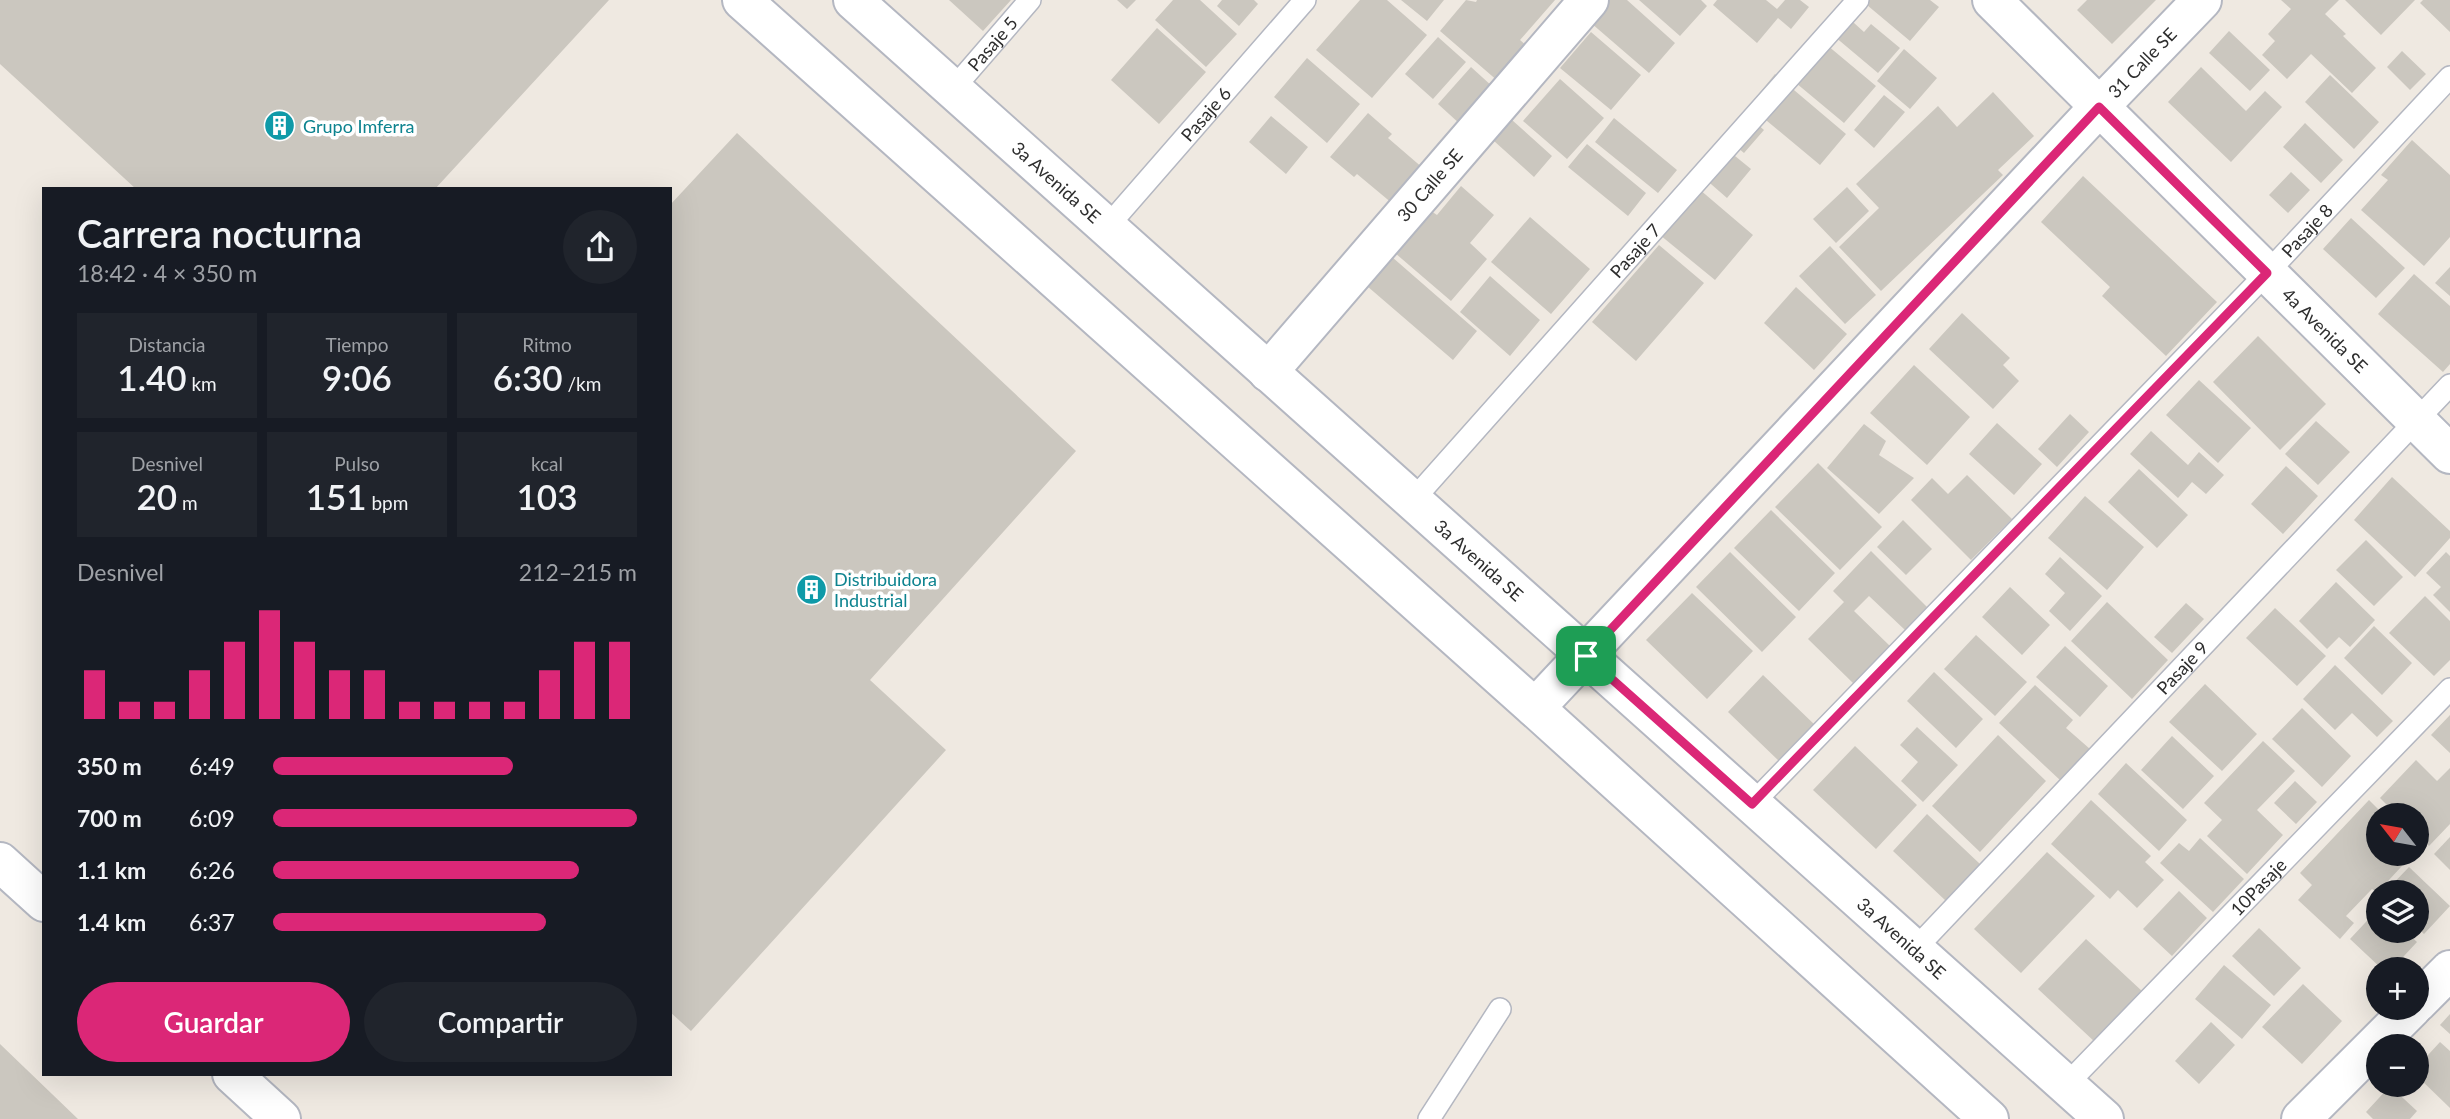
<!DOCTYPE html>
<html lang="es">
<meta charset="utf-8">
<style>
body{margin:0;font-family:Lato,sans-serif;background:#20242c;color:#f1f3f6;height:100vh;display:flex;flex-direction:column;font-size:26px;white-space:nowrap}
*{box-sizing:border-box;margin:0}
p{font-size:23px;color:#9ea1a6}
.icon{flex:none;width:38px;height:38px;fill:none;stroke:currentColor;stroke-width:2;stroke-linecap:round;stroke-linejoin:round}
.map{position:relative;flex:1;overflow:hidden}
.panel{position:absolute;left:42px;top:187px;width:630px;height:889px;display:flex;flex-direction:column;background:#171b24;border-radius:0px;box-shadow:0 7px 28px #0002}
.panel>*{flex:none}
.needle{width:46px;rotate:301deg}
.buttons{position:absolute;left:2366px;top:803px;display:grid;gap:14px}
.buttons a{display:grid;place-items:center;width:63px;height:63px;border-radius:50%;background:#171b24;box-shadow:0 7px 28px #0002;font-size:35px}
.pin{position:absolute;display:grid;place-items:center;width:60px;height:60px;color:#fff;margin:-30px;border-radius:14px;box-shadow:0 4px 10px #0006}
.round{display:grid;place-items:center;flex:none;width:74px;height:74px;border-radius:37px;background:#20242c}
.headline{display:flex;align-items:center;justify-content:space-between;height:119px;padding:0 35px}
h1{font-size:38px;font-weight:600;line-height:52px}
.metrics{display:grid;grid-template-columns:repeat(3,1fr);gap:10px;height:119px;padding:7px 35px}
.metrics div{display:grid;align-content:center;border-radius:0px;background:#20242c;text-align:center}
.metrics b{font-size:35px;font-weight:600}
.metrics small{font-size:19px;font-weight:400}
.metrics p{font-size:19px}
.chart{height:196px;padding:14px 35px}
.chart p{display:flex;justify-content:space-between}
.chart svg{width:100%;height:126px;margin-top:7px;stroke:#db2777;stroke-width:6}
.primary-button{display:flex;gap:14px;margin-top:auto;padding:14px 35px}
.primary-button a{flex:1;height:80px;border-radius:42px;background:#db2777;color:#fff;font-size:28px;font-weight:600;line-height:80px;text-align:center}
.primary-button a+a{background:#20242c;color:#f1f3f6}
ul{padding:0 35px;list-style:none;font-size:23px}
li{display:grid;grid-template-columns:112px 84px 1fr;align-items:center;height:52px}
li i{height:18px;border-radius:9px;background:#db2777}
.map>svg:first-child{display:block}
.building{fill:#cbc7bf}
.lines{fill:none;stroke-linecap:round;stroke-linejoin:round}
.lane-casing{stroke:#b4b7c1;stroke-width:24}
.street-casing{stroke:#b4b7c1;stroke-width:42}
.secondary-casing{stroke:#b4b7c1;stroke-width:42}
.lane{stroke:#fff;stroke-width:21}
.street{stroke:#fff;stroke-width:38}
.secondary{stroke:#fff;stroke-width:38}
.route-casing{stroke:#fff;stroke-width:14}
.route{stroke:#db2777;stroke-width:9}
.labels{text-anchor:middle;dominant-baseline:central;stroke-width:7;stroke-linejoin:round;paint-order:stroke}
.street-label{font-size:18px;fill:#2e2e2e;stroke:#fff}
.culture-label{font-size:18px;fill:#0d838f;stroke:#fff;text-anchor:start}
</style>
<div class="map">
<svg width="2450" height="1119" viewBox="0 0 2450 1119">
<rect width="100%" height="100%" fill="#efe9e1"/>
<path class="building" d="M0,0h609l-174,189h-299l-136,-125z
M949,0h62l-28,31z
M1117,0h19l-9,9z
M1173,0h27l37,34 -31,33 -51,-47z
M1222,0h32l4,4 -19,22 -22,-20z
M1360,0h27l40,35 -55,63 -56,-48z
M1401,0h43l-17,21z
M1466,0l10,2 1,-2h78l-35,40 9,8 -30,34 -59,-51z
M1610,0h17l48,43 -26,30 -58,-50z
M1639,0h62l6,6 -27,30z
M1717,0h49l11,9 8,-9h15l9,7 -18,22 -13,-11 -21,25 -44,-38z
M1861,0h69l9,7 -29,34z
M2087,0h69l-44,44 -35,-34z
M2281,0h58l-14,14 21,20 -3,2 33,32 -24,25 -41,-39 -24,25 -25,-24 13,-14 -7,-7 23,-25z
M2345,0h70l-34,35z
M2423,0h27v32l-30,-29z
M1843,13l21,19 7,-8 29,24 -22,25 -50,-42z
M1157,28l49,44 -47,52 -48,-44z
M2229,31l41,39 -20,21 -41,-38z
M1591,32l50,43 -30,35 -51,-42z
M1438,37l28,25 -33,37 -28,-25z
M1821,40l55,46 -32,37 -54,-45z
M1904,49l33,29 -27,31 -33,-28z
M2402,51l24,23 -16,16 -23,-23z
M1307,58l53,46 -33,39 -53,-46z
M1471,67l22,20 -33,37 -22,-20z
M2201,67l45,44 19,-20 17,16 -51,55 -63,-60z
M1775,74l71,60 -26,31 -71,-59z
M2330,75l49,47 -25,27 -49,-47z
M1560,79l44,39 -37,41 -44,-38z
M1993,92l41,44 -36,34 5,5 -122,116 -42,-44 40,-39 -23,-24 82,-78 19,21z
M1884,95l21,17 -31,36 -20,-18z
M1368,113l24,21 -4,4 36,31 -31,35 -36,-30 -3,3 -24,-20z
M1747,115l17,15 -20,23 -17,-14z
M1271,116l37,31 -22,27 -37,-32z
M1614,118l63,52 -19,23 -63,-51z
M1512,120l40,36 -18,21 -40,-36z
M2305,123l38,37 -22,23 -38,-36z
M737,133l339,318 -206,229 76,70 -255,281 -21,-19v-807z
M2412,140l38,35v62l-26,29 -63,-56 27,-30 -7,-5z
M1719,143l32,26 -24,29 -31,-27z
M1587,144l59,49 -18,23 -60,-49z
M2291,172l19,18 -22,23 -19,-18z
M2083,176l134,126 -51,54 -64,-60 8,-9 -69,-65z
M1461,186l33,29 -24,28 17,16 -36,42 -56,-48 36,-42 6,4z
M1847,187l22,24 -33,32 -23,-24z
M1699,189l54,46 -38,45 -55,-45z
M1530,217l60,52 -39,45 -60,-52z
M2351,218l54,50 -29,30 -53,-49z
M1659,245l45,38 -68,78 -44,-39z
M1830,246l46,49 -31,29 -46,-48z
M1392,257l85,74 -24,29 -86,-74z
M2450,267v29l-15,-13z
M2414,274l36,32v58l-7,8 -65,-58z
M1490,276l50,44 -30,36 -50,-44z
M1796,287l51,47 -33,36 -50,-47z
M1962,313l48,45 -7,7 16,16 -26,28 -64,-60z
M2258,336l68,68 -46,46 -67,-68z
M1914,365l56,52 -43,48 -57,-52z
M2199,380l52,48 -33,35 -52,-48z
M2070,414l19,18 -32,35 -19,-18z
M2316,421l34,31 -32,33 -33,-31z
M1997,423l45,41 -28,31 -45,-41z
M1864,424l22,17 -7,14 35,23 -35,36 -52,-46z
M2151,431l37,34 11,-13 25,23 -18,19 -14,-12 -14,16 -48,-44z
M1818,463l64,64 -42,43 -65,-63z
M2286,466l32,30 -35,38 -32,-30z
M2139,469l49,46 -31,33 -49,-46z
M1967,475l45,44 -41,41 -60,-60 21,-22 16,16z
M2392,477l58,54v7l-35,39 -61,-57z
M2085,496l59,51 -37,43 -59,-52z
M1771,510l64,63 -36,38 -65,-63z
M1903,520l29,29 -26,26 -29,-28z
M2366,540l37,37 -29,29 -38,-36z
M1871,551l56,56 -22,23 -36,-34 -15,15 37,36 -37,37 -46,-45 36,-37 -11,-11z
M1730,552l66,65 -34,35 -66,-65z
M2446,552l4,4v56l-17,-17 8,-8 -15,-14z
M2060,557l42,39 -32,35 -21,-20 16,-18 -20,-19z
M2336,582l39,38 -25,27 -11,-10 -12,12 -28,-28z
M2010,587l40,38 -28,30 -40,-38z
M1692,593l61,58 -46,48 -61,-59z
M2425,596l25,25v39l-16,16 -45,-43z
M2107,602l61,58 -36,39 -61,-58z
M2186,603l18,16 -32,34 -18,-16z
M2275,608l51,48 -29,30 -51,-48z
M2374,626l38,37 -30,32 -38,-37z
M1976,635l51,47 -32,34 -51,-47z
M2065,646l43,40 -28,31 -44,-40z
M2335,665l58,56 -16,16 -25,-24 -17,17 -32,-31z
M1934,672l49,47 -27,29 -49,-47z
M1763,675l53,51 -35,37 -53,-51z
M2205,684l52,50 -35,37 -53,-49z
M2035,685l38,35 -7,8 24,21 -29,32 -62,-58z
M2302,708l49,48 -29,31 -50,-48z
M2450,715v38l-19,-18z
M1917,727l41,38 -35,37 -22,-21 17,-19 -18,-17z
M1998,735l48,46 -66,71 -48,-46z
M2172,736l42,40 -31,33 -42,-39z
M2263,741l32,30 -38,39 26,25 -36,39 -40,-38 15,-16 -18,-17z
M1855,746l62,59 -41,44 -63,-59z
M2416,760l21,21 13,-13v56l-21,22 -12,-12v-18h-19l-18,-18z
M2126,763l61,57 -28,31 -61,-57z
M2295,781l22,21 -21,22 -22,-21z
M2091,800l60,56 -6,6 19,18 -27,28 -19,-18 -8,9 -59,-55z
M2369,800l16,16h-7v38h35l-36,39 -5,-4 -26,27 8,7 -14,16 -42,-39 14,-15 -12,-12z
M1927,814l53,50 -34,37 -53,-50z
M2450,837v33l-16,-16z
M2200,838l44,41 -31,33 -53,-49 19,-20 10,8z
M2047,852l48,44 -74,77 -47,-44z
M2409,867l41,39 -26,28 -7,-7v-35h-32z
M2179,891l28,27 -35,38 -29,-27z
M2378,909v22h27l12,11 -26,28h-8l-33,-31z
M2259,928l42,40 -27,28 -42,-40z
M2086,939l57,53 -47,51 -58,-54z
M2224,965l47,40 -29,34 -47,-40z
M2303,984l39,37 -40,43 -40,-37z
M2450,1014v20l-10,-9z
M2211,1022l24,23 -36,39 -24,-23z
M2440,1042l10,9v57l-33,-32v-9z
M0,1044l78,75h-78z
M2390,1086l27,25 -7,8h-37l-7,-7z"/>
<g class="lines">
<defs>
<g id="lane">
<path id="s1" d="M953,89l77,-89"/>
<path id="s2" d="M1107,227l198,-227"/>
<path id="s3" d="M1413,500l445,-500"/>
<path id="s4" d="M1752,804l515,-531 183,-196"/>
<path id="s5" d="M1915,949l535,-564"/>
<path id="s6" d="M2066,1085l384,-396"/>
<path d="M1429,1119l71,-110"/>
</g>
<g id="street">
<path id="s7" d="M1992,0l458,454"/>
<path id="s8" d="M1268,372l321,-372"/>
<path id="s9" d="M1535,708l564,-601 103,-107"/>
<path d="M0,862l44,40"/>
<path d="M2417,1003l33,-33"/>
<path d="M232,1074l49,45"/>
<path d="M2301,1119l111,-111"/>
</g>
<g id="secondary">
<path d="M742,0l793,708 454,411"/>
<path id="s10" d="M853,0l1251,1119"/>
</g>
</defs>
<use href="#lane" class="lane-casing"/>
<use href="#street" class="street-casing"/>
<use href="#secondary" class="secondary-casing"/>
<use href="#lane" class="lane"/>
<use href="#street" class="street"/>
<use href="#secondary" class="secondary"/>
</g>
<g class="lines">
<defs>
<path id="route" d="M2099,107l168,166 -515,531 -166,-148z"/>
</defs>
<use href="#route" class="route-casing"/>
<use href="#route" class="route"/>
</g>
<defs>
<symbol id="building-disc" viewBox="-11 -11 22 22"><circle r="9.5" fill="#0f9aa8" stroke="#fff"/><path d="M-4-6H4V6H1V3H-1V6H-4ZM-2.5-4.3h1.7v1.8h-1.7ZM.8-4.3h1.7v1.8H.8ZM-2.5-1h1.7V.8h-1.7ZM.8-1h1.7V.8H.8Z" fill="#fff"/></symbol>
</defs>
<g fill-rule="evenodd">
<use href="#building-disc" x="262" y="108" width="35" height="35"/>
<use href="#building-disc" x="794" y="572" width="35" height="35"/>
</g>
<g class="labels">
<g class="street-label">
<text stroke="none"><textPath href="#s1" startOffset="60">Pasaje 5</textPath></text>
<text stroke="none"><textPath href="#s9" startOffset="886">31 Calle SE</textPath></text>
<text stroke="none"><textPath href="#s2" startOffset="150">Pasaje 6</textPath></text>
<text stroke="none"><textPath href="#s10" startOffset="273">3a Avenida SE</textPath></text>
<text stroke="none"><textPath href="#s8" startOffset="247">30 Calle SE</textPath></text>
<text stroke="none"><textPath href="#s4" startOffset="798">Pasaje 8</textPath></text>
<text stroke="none"><textPath href="#s3" startOffset="334">Pasaje 7</textPath></text>
<text stroke="none"><textPath href="#s7" startOffset="469">4a Avenida SE</textPath></text>
<text stroke="none"><textPath href="#s10" startOffset="840">3a Avenida SE</textPath></text>
<text stroke="none"><textPath href="#s5" startOffset="388">Pasaje 9</textPath></text>
<text stroke="none"><textPath href="#s6" startOffset="276">10Pasaje</textPath></text>
<text stroke="none"><textPath href="#s10" startOffset="1407">3a Avenida SE</textPath></text>
</g>
<g class="culture-label">
<text x="303" y="126">Grupo Imferra</text>
<text x="834" y="579">Distribuidora<tspan x="834" dy="21">Industrial</tspan></text>
</g>
</g>
</svg>
<div class="buttons">
<a><svg class="needle" viewBox="-14 -14 28 28"><path d="M0-13l5 13h-10z" fill="#e53935"/><path d="M0 13l5-13h-10z" fill="#9ea1a6"/></svg></a>
<a><svg class="icon" aria-label="layers" viewBox="0 0 24 24"><path d="M12 4l9 5-9 5-9-5zM3 14l9 5 9-5"/></svg></a>
<a>+</a>
<a>−</a>
</div>
<div class="pin" style="left:1586px;top:656px;background:#1e9e55"><svg class="icon" aria-label="arrive" viewBox="0 0 24 24"><path d="M6 21V4h12l-3 4 3 4H6"/></svg></div>
<section class="panel">
<div class="headline"><div><h1>Carrera nocturna</h1><p>18:42 · 4 × 350 m</p></div><a class="round"><svg class="icon" aria-label="share" viewBox="0 0 24 24"><path d="M12 15V3M7 8l5-5 5 5M5 13v7h14v-7"/></svg></a></div>
<div class="metrics">
<div><p>Distancia</p><b>1.40<small> km</small></b></div>
<div><p>Tiempo</p><b>9:06</b></div>
<div><p>Ritmo</p><b>6:30<small> /km</small></b></div>
</div>
<div class="metrics">
<div><p>Desnivel</p><b>20<small> m</small></b></div>
<div><p>Pulso</p><b>151<small> bpm</small></b></div>
<div><p>kcal</p><b>103</b></div>
</div>
<div class="chart"><p><span>Desnivel</span>212–215 m</p>
<svg viewBox="0 0 160 44" preserveAspectRatio="none"><path d="M5 44V27M15 44V38M25 44V38M35 44V27M45 44V17M55 44V6M65 44V17M75 44V27M85 44V27M95 44V38M105 44V38M115 44V38M125 44V38M135 44V27M145 44V17M155 44V17"/></svg>
</div>
<ul>
<li><b>350 m</b>6:49<i style="width:66%"></i></li>
<li><b>700 m</b>6:09<i style="width:100%"></i></li>
<li><b>1.1 km</b>6:26<i style="width:84%"></i></li>
<li><b>1.4 km</b>6:37<i style="width:75%"></i></li>
</ul>
<div class="primary-button"><a>Guardar</a><a>Compartir</a></div>
</section>
</div>
